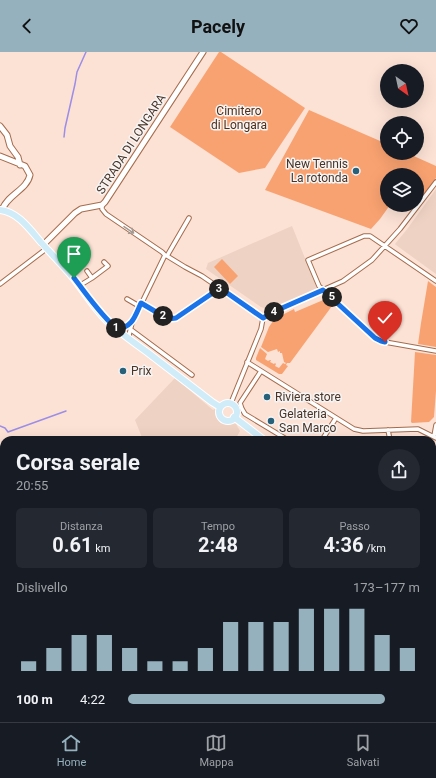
<!DOCTYPE html>
<html lang="it">
<meta charset="utf-8">
<style>
body{margin:0;font-family:Roboto,sans-serif;background:#242831;color:#f1f3f6;height:100vh;display:flex;flex-direction:column;font-size:15px;white-space:nowrap}
*{box-sizing:border-box;margin:0}
p{font-size:13px;color:#9ea1a6}
.icon{flex:none;width:22px;height:22px;fill:none;stroke:currentColor;stroke-width:2;stroke-linecap:round;stroke-linejoin:round}
.map{position:relative;flex:1;overflow:hidden}
.panel{position:absolute;left:0px;top:384px;width:436px;height:286px;display:flex;flex-direction:column;background:#171b24;border-radius:12px 12px 0 0;box-shadow:0 4px 16px #0002}
.panel>*{flex:none}
.needle{width:26px;rotate:147deg}
.buttons{position:absolute;left:380px;top:12px;display:grid;gap:8px}
.buttons a{display:grid;place-items:center;width:44px;height:44px;border-radius:50%;background:#171b24;box-shadow:0 4px 16px #0002;font-size:20px}
.pin{position:absolute;display:grid;place-items:center;width:34px;height:34px;color:#fff;margin:-41px -17px;border-radius:50% 50% 50% 0;rotate:-45deg;box-shadow:0 0 4px #0007}
.pin .icon{rotate:45deg}
.km{position:absolute;width:20px;height:20px;margin:-10px;border-radius:50%;background:#222;color:#fff;font-size:11px;line-height:20px;text-align:center}
.round{display:grid;place-items:center;flex:none;width:42px;height:42px;border-radius:21px;background:#242831}
.headline{display:flex;align-items:center;justify-content:space-between;height:68px;padding:0 16px}
h1{font-size:22px;font-weight:700;line-height:30px}
.figures{display:grid;grid-template-columns:repeat(3,1fr);gap:6px;height:68px;padding:4px 16px}
.figures div{display:grid;align-content:center;border-radius:6px;background:#242831;text-align:center}
.figures b{font-size:20px;font-weight:700}
.figures small{font-size:11px;font-weight:400}
.figures p{font-size:11px}
.chart{height:112px;padding:8px 16px}
.chart p{display:flex;justify-content:space-between}
.chart svg{width:100%;height:72px;margin-top:4px;stroke:#96b1be;stroke-width:6}
ul{padding:0 16px;list-style:none;font-size:13px}
li{display:grid;grid-template-columns:64px 48px 1fr;align-items:center;height:30px}
li i{height:10px;border-radius:5px;background:#96b1be}
header{display:flex;justify-content:space-between;align-items:center;height:52px;padding:0 16px;background:#96b1be;color:#111;font-size:18px;font-weight:700}
.menu{display:flex;justify-content:space-around;align-items:center;height:56px;border-top:1px solid #363941;background:#171b24;font-size:11px;color:#9ea1a6}
.menu a{display:grid;justify-items:center;gap:2px}
.menu .current{color:#96b1be}
.map>svg:first-child{display:block}
.built{fill:#eed2c3}
.green{fill:#f9a271}
.lines{fill:none;stroke-linecap:round;stroke-linejoin:round}
.stream{stroke:#9c8de7;stroke-width:1.5}
.street-casing{stroke:#a46c4d;stroke-width:5.5}
.secondary-casing{stroke:#a46c4d;stroke-width:7}
.primary-casing{stroke:#fff;stroke-width:8}
.street{stroke:#fff;stroke-width:3.5}
.secondary{stroke:#fff;stroke-width:5}
.primary{stroke:#d1ecf9;stroke-width:6}
.oneway{stroke:#a59992}
.route-casing{stroke:#fff;stroke-width:8}
.route{stroke:#1a73e8;stroke-width:5}
.poi-dot{fill:#276079;stroke:#f5f5f5;stroke-width:1.5}
.labels{text-anchor:middle;dominant-baseline:central;stroke-width:3;stroke-linejoin:round;paint-order:stroke}
.park-label{font-size:12px;fill:#512c16;stroke:#f5f5f5}
.street-label{font-size:12px;fill:#4b3325;stroke:#f5f5f5}
.poi-label{font-size:12px;fill:#4b3325;stroke:#f5f5f5;text-anchor:start}
</style>
<header><svg class="icon" aria-label="back" viewBox="0 0 24 24"><path d="M15 5l-7 7 7 7"/></svg>Pacely<svg class="icon" aria-label="heart" viewBox="0 0 24 24"><path d="M12 20l-8-8c-3-5 5-10 8-4 3-6 11-1 8 4z"/></svg></header>
<div class="map">
<svg width="436" height="670" viewBox="0 0 436 670">
<rect width="100%" height="100%" fill="#fce2d5"/>
<path class="built" d="M436,137v85l-40,-29 -1,-1 13,-16z
M292,174l25,62 -46,20 -4,1 -6,-2 -55,-38 2,-6z
M175,326l38,32 2,-1 21,15 4,7 -5,9h-92l-8,-20z"/>
<path class="green" d="M219,0h2l84,56 -40,60 -26,5 -69,-46z
M309,58l78,34v9h20l29,13v12l-19,26v-29h-30v30h3l-10,14 -9,10 -106,-39z
M222,207l16,17 -8,8 -16,-17z
M428,229l8,6v60l-18,-3 3,-21z
M328,246l4,3v5l-42,57h-3l-1,2 2,1 -6,8h-3l-23,-14v-2l4,-10 7,6 -2,5 3,2 2,-1h1l-1,2 4,2 1,-1 1,1 -1,2 4,2 4,-5 2,1 1,-1 -2,-1 -2,-9h-2v-2l-2,1 -1,-3 -9,3 -7,-5 8,-20 4,-6 5,-4 16,-8 1,3z
M415,300l21,3v36l-2,26 -5,5 -17,1 -1,-1z"/>
<g class="lines">
<path class="stream" d="M64,85l1,-9 10,-44 2,-12 9,-20
M0,374l5,2 3,4 58,-21"/>
<defs>
<path id="street" d="M102,153v4l4,5 56,38 3,3 2,1 18,11 17,9 61,42 -2,11 -30,74
M167,204l22,-38
M87,219l5,7
M436,229l-66,-45h-6l-56,24 11,26 59,54 7,2 51,9
M0,232l46,-35
M79,234l13,-8 16,-12 -4,-4
M127,247l12,7
M141,251l27,16 8,-1 45,-30
M263,266l10,-6 70,-31 29,-21 28,-31 36,-47
M117,277l10,-2 4,-4
M130,277l62,46
M129,287v-4l3,-12 33,-68
M247,310l107,67 9,2 55,-2 18,9
M261,319l-21,32 2,6 3,5 43,26
M388,378l2,10
M434,384l2,-11
M322,388l14,-22
M432,431l4,2
M432,454l3,-6
M432,494l4,-5
M432,525l4,-4"/>
<path id="secondary" d="M0,74l7,9 3,11 8,11 2,8
M0,104l25,10 5,9c-3,15 -23,20 -28,35
M43,193l32,-32 6,-4 21,-4 3,-3 98,-150"/>
<path id="primary" d="M0,158c21,2 34,26 48,40 9,10 18,19 26,29 11,14 20,29 32,41 13,12 27,22 41,32 22,17 44,34 65,50l8,5
M219 360a9 9 0 1 1 18 0a9 9 0 1 1-18 0Z
M234,365l30,23
M432,482l4,2"/>
</defs>
<use href="#street" class="street-casing"/>
<use href="#secondary" class="secondary-casing"/>
<use href="#primary" class="primary-casing"/>
<use href="#street" class="street"/>
<use href="#secondary" class="secondary"/>
<use href="#primary" class="primary"/>
</g>
<defs><path id="oneway-shaft" d="M-6 0H5M1.5-3L5.5 0L1.5 3" fill="none" stroke-width="1.6" stroke-linecap="round" stroke-linejoin="round"/></defs>
<use class="oneway" href="#oneway-shaft" transform="translate(129 178) rotate(34)"/>
<g class="lines">
<defs>
<path id="route" d="M74,226c14,18 26,36 43,51 16,-2 18,-13 24,-26l27,16 8,-1 44,-30 43,30 10,-6 50,-22 52,48 6,3 4,1"/>
</defs>
<use href="#route" class="route-casing"/>
<use href="#route" class="route"/>
</g>
<g class="poi-dot">
<circle cx="356" cy="119" r="4"/>
<circle cx="123" cy="319" r="4"/>
<circle cx="267" cy="345" r="4"/>
<circle cx="271" cy="369" r="4"/>
</g>
<g class="labels">
<g class="park-label">
<text x="239" y="59">Cimitero<tspan x="239" dy="14">di Longara</tspan></text>
</g>
<g class="street-label">
<text transform="translate(131 92) rotate(-57)">STRADA DI LONGARA</text>
</g>
<g class="poi-label">
<text x="348" y="112" text-anchor="end">New Tennis<tspan x="348" dy="14">La rotonda</tspan></text>
<text x="131" y="319">Prix</text>
<text x="275" y="345">Riviera store</text>
<text x="279" y="362">Gelateria<tspan x="279" dy="14">San Marco</tspan></text>
</g>
</g>
</svg>
<div class="buttons">
<a><svg class="needle" viewBox="-14 -14 28 28"><path d="M0-13l5 13h-10z" fill="#e53935"/><path d="M0 13l5-13h-10z" fill="#9ea1a6"/></svg></a>
<a><svg class="icon" aria-label="locate" viewBox="0 0 24 24"><circle cx="12" cy="12" r="6"/><path d="M12 2v4M12 18v4M2 12h4M18 12h4"/></svg></a>
<a><svg class="icon" aria-label="layers" viewBox="0 0 24 24"><path d="M12 4l9 5-9 5-9-5zM3 14l9 5 9-5"/></svg></a>
</div>
<div class="pin" style="left:74px;top:226px;background:#1e9e55"><svg class="icon" aria-label="arrive" viewBox="0 0 24 24"><path d="M6 21V4h12l-3 4 3 4H6"/></svg></div>
<div class="pin" style="left:385px;top:290px;background:#d93025"><svg class="icon" aria-label="check" viewBox="0 0 24 24"><path d="M5 12l5 5 9-10"/></svg></div>
<b class="km" style="left:116px;top:276px">1</b>
<b class="km" style="left:163px;top:264px">2</b>
<b class="km" style="left:219px;top:237px">3</b>
<b class="km" style="left:274px;top:260px">4</b>
<b class="km" style="left:332px;top:245px">5</b>
<section class="panel">
<div class="headline"><div><h1>Corsa serale</h1><p>20:55</p></div><a class="round"><svg class="icon" aria-label="share" viewBox="0 0 24 24"><path d="M12 15V3M7 8l5-5 5 5M5 13v7h14v-7"/></svg></a></div>
<div class="figures">
<div><p>Distanza</p><b>0.61<small> km</small></b></div>
<div><p>Tempo</p><b>2:48</b></div>
<div><p>Passo</p><b>4:36<small> /km</small></b></div>
</div>
<div class="chart"><p><span>Dislivello</span>173–177 m</p>
<svg viewBox="0 0 160 44" preserveAspectRatio="none"><path d="M5 44V38M15 44V30M25 44V22M35 44V22M45 44V30M55 44V38M65 44V38M75 44V30M85 44V14M95 44V14M105 44V14M115 44V6M125 44V6M135 44V6M145 44V22M155 44V30"/></svg>
</div>
<ul>
<li><b>100 m</b>4:22<i style="width:88%"></i></li>
</ul>
</section>
</div>
<nav class="menu">
<a class="current"><svg class="icon" aria-label="home" viewBox="0 0 24 24"><path d="M3 11l9-7 9 7M6 9v11h12V9"/></svg>Home</a>
<a><svg class="icon" aria-label="map" viewBox="0 0 24 24"><path d="M3 6l6-2 6 2 6-2v14l-6 2-6-2-6 2zM9 4v14M15 6v14"/></svg>Mappa</a>
<a><svg class="icon" aria-label="saved" viewBox="0 0 24 24"><path d="M7 4h10v16l-5-4-5 4z"/></svg>Salvati</a>
</nav>
